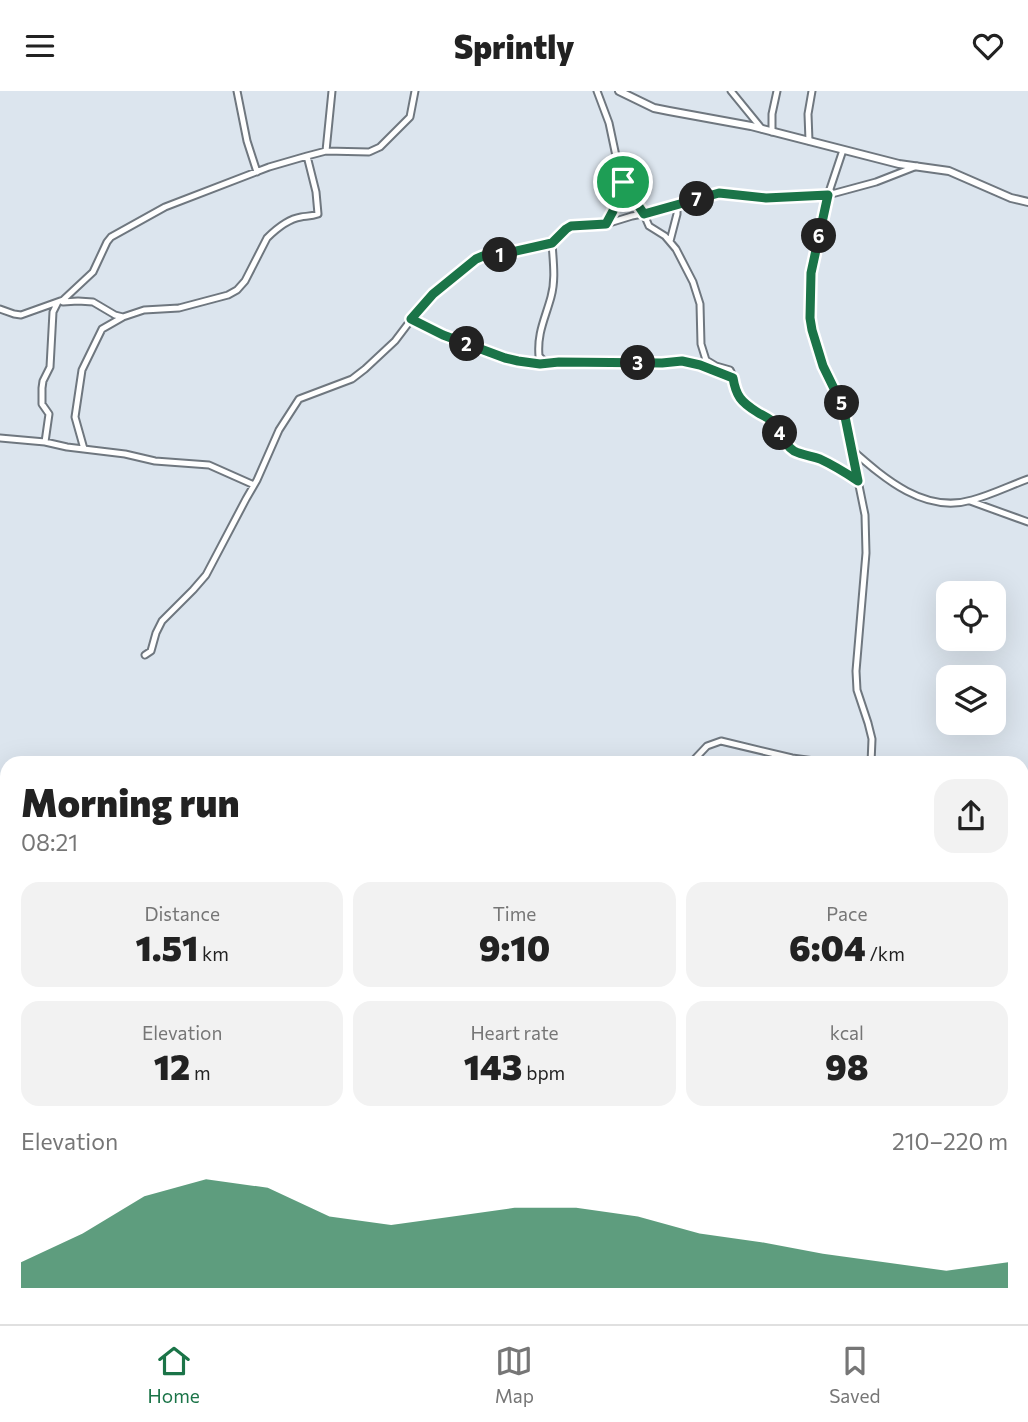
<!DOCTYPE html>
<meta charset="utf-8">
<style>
body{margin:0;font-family:Commissioner,sans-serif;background:#f2f2f2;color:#222;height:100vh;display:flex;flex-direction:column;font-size:26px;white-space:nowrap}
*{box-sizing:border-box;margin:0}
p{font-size:23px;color:#767676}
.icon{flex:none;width:38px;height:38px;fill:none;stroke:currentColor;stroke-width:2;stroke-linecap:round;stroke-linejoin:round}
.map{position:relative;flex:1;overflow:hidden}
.drawer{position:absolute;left:0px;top:665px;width:1029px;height:569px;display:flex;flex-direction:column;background:#fff;border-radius:21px 21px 0 0;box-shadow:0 7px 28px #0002}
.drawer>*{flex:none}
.tools{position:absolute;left:936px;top:490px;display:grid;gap:14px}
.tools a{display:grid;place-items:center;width:70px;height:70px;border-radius:14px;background:#fff;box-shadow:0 7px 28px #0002;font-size:35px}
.pin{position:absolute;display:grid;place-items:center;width:60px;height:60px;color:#fff;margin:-30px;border:4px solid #fff;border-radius:50%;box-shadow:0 2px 7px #0007}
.km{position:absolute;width:35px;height:35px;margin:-18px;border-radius:50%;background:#222;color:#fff;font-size:19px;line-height:35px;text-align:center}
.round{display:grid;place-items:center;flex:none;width:74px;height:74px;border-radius:21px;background:#f2f2f2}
.overview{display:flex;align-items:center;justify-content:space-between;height:119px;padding:0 21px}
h1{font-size:38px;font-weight:800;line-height:52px}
.metrics{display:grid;grid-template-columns:repeat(3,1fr);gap:10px;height:119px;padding:7px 21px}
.metrics div{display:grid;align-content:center;border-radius:18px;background:#f2f2f2;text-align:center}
.metrics b{font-size:35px;font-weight:800}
.metrics small{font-size:19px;font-weight:400}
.metrics p{font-size:19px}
.chart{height:196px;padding:14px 21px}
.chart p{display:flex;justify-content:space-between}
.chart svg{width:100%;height:126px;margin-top:7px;fill:#1b7448;opacity:.7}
header{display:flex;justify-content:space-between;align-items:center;height:91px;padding:0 21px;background:#fff;font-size:32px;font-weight:800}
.tab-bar{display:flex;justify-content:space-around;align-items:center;height:98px;border-top:2px solid #e0e0e0;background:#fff;font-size:19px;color:#767676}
.tab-bar a{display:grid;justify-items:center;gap:4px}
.tab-bar .selected{color:#1b7448}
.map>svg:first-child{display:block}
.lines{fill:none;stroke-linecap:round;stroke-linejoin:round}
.minor-casing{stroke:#6f777f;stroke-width:9}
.tertiary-casing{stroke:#6f777f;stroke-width:10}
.minor{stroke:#fff;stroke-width:5}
.tertiary{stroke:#fff;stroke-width:6}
.route-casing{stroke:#fff;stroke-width:14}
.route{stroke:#1b7448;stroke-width:9}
</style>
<header><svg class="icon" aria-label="menu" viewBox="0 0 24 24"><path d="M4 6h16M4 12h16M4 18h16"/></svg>Sprintly<svg class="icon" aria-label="heart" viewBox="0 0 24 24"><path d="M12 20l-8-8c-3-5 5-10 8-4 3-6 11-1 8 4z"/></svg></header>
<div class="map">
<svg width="1028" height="1233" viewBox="0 0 1028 1233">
<rect width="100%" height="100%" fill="#dce5ee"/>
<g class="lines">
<defs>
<path id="minor" d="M237,0l10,50 10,31
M597,0l12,32 11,52 9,18 13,17 7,16 16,10 11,13 17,33 7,22 1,40 5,16 10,6 14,4c5,8 3,18 8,26 7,13 24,16 35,25 8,8 8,20 17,27 9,7 20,7 30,12 14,5 26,13 38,21
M731,0l31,38
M772,41v-18l5,-23
M809,50l-1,-27 4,-23
M843,59l-15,45 -14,62 -3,16 -1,32 2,25 5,17 26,60 22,108 1,38 -10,118 1,19 11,33 4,16 -1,24
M326,60l6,-60
M606,133l7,-13 7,-34
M670,150l7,-27v-8
M63,211l15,-1 15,1 22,13 8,2 21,-7 35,-2 49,-13 9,-5 8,-9 22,-43c10,-10 21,-19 34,-21 7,-1 11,-1 17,-3l-2,-22 -9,-36
M0,218l14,5 7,1 42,-15 30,-28 14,-30 4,-5 54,-30 104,-40 38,-11 19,-5 43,1 11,-5 30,-30 5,-26
M411,228l32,16 62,23 13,3 22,3 19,-2 103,1 20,-2 18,4 33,13
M546,272l-7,-7c-2,-23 6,-37 12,-59 5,-18 2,-36 1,-55
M0,347l45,4 22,5 58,7 30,7 54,4 45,20
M45,351l4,-28 -7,-10v-16l1,-7 7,-14 3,-55 5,-10
M84,358l-9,-32 7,-47 20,-41 21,-12
M852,359c33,29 73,64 120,50 19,-5 37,-14 56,-21
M970,410l58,21
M145,564l6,-4 5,-18 6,-12 31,-31 13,-15 40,-76 11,-19 22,-50 20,-31 53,-20 13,-10 30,-28 31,-41 48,-39 9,-5 15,-1 54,-13 14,-14 5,-2 35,-2 26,-8 26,-5 53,-16 15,-2 40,5 62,-3 48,-13 41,-16
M691,672l16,-17 14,-5 71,17 37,5
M1022,724l6,2
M0,792l7,-7
M1022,1170l6,3
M1022,1196l6,-4
M775,1227l4,6
M852,1227l1,6
M875,1227c15,5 30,4 45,0
M749,1233l2,-6"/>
<path id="tertiary" d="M619,0l35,17 15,3 82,15 148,38 50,7 62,27 17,4"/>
</defs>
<use href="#minor" class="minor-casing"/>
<use href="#tertiary" class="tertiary-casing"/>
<use href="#minor" class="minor"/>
<use href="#tertiary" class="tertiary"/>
</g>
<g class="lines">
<defs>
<path id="route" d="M620,84l7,14 17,25 75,-21 47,5 62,-3 -17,78 -1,45 2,12 11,36 20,41 15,74c-12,-8 -25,-16 -38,-22 -9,-3 -18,-4 -26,-8 -11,-7 -11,-18 -19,-27 -5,-6 -12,-8 -18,-12 -16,-10 -21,-16 -24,-34l-33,-13 -18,-4 -20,2 -103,-1 -19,2 -22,-3 -13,-3 -62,-23 -32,-16 22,-25 43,-35 7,-3 15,-1 54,-12 14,-14 5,-3 35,-2 7,-13z"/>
</defs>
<use href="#route" class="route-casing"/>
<use href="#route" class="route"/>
</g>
</svg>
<div class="tools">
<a><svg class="icon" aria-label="locate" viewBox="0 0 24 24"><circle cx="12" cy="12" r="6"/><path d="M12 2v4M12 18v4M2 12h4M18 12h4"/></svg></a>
<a><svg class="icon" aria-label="layers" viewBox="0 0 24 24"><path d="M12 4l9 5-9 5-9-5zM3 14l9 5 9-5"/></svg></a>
</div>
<div class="pin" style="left:623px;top:91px;background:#1e9e55"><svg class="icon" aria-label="arrive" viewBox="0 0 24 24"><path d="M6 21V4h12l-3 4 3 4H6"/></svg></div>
<b class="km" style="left:500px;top:164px">1</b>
<b class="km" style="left:467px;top:253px">2</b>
<b class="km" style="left:638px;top:272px">3</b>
<b class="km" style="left:780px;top:342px">4</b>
<b class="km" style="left:842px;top:312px">5</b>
<b class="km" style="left:819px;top:145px">6</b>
<b class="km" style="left:697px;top:108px">7</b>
<section class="drawer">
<div class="overview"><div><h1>Morning run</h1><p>08:21</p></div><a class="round"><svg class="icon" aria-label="share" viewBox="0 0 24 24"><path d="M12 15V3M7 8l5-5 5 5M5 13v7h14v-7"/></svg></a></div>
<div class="metrics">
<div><p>Distance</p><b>1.51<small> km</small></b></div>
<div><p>Time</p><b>9:10</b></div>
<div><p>Pace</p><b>6:04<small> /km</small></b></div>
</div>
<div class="metrics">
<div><p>Elevation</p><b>12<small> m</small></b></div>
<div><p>Heart rate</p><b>143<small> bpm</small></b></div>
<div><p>kcal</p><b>98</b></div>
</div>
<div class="chart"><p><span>Elevation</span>210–220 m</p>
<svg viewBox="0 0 160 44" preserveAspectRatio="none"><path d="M0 44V35L10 25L20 12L30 6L40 9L50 19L60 22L70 19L80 16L90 16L100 19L110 25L120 28L130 32L140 35L150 38L160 35V44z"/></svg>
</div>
</section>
</div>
<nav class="tab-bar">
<a class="selected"><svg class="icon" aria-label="home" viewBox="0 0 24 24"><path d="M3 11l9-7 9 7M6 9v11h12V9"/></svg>Home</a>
<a><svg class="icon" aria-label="map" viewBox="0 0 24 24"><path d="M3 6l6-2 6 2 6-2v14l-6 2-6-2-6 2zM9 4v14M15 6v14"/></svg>Map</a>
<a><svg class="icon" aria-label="saved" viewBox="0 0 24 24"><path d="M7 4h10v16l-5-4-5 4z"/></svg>Saved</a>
</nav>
